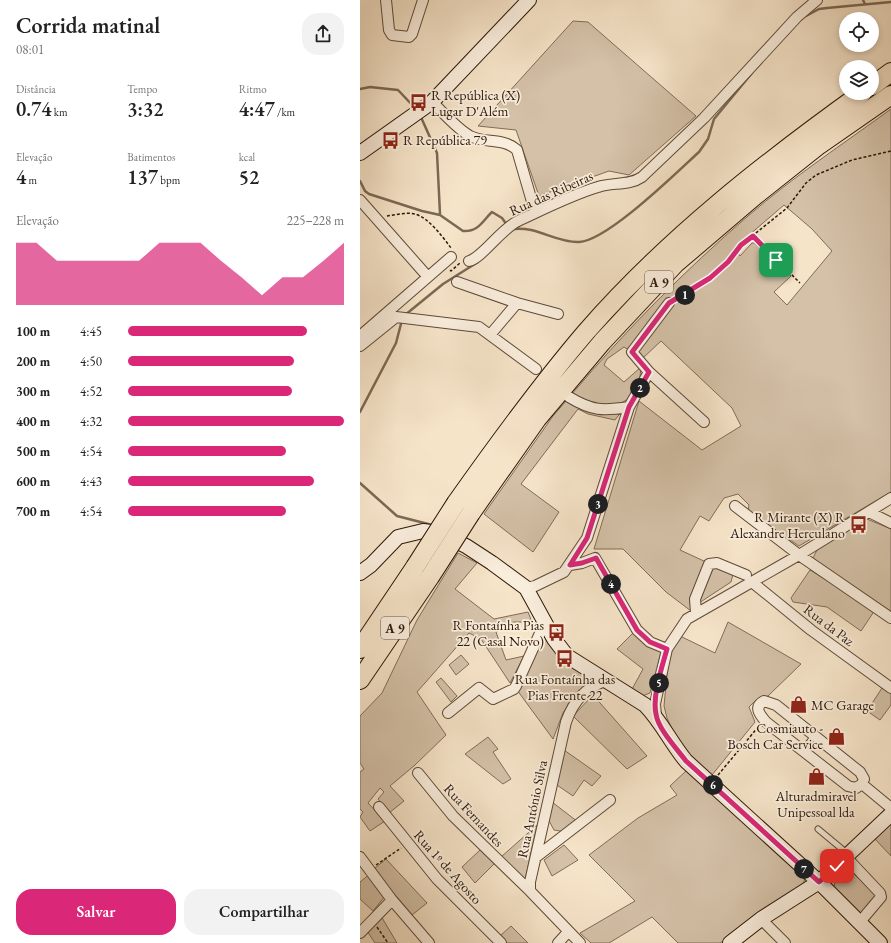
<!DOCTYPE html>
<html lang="pt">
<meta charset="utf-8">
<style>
body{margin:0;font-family:"EB Garamond",serif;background:#f2f2f2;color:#222;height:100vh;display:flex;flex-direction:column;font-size:15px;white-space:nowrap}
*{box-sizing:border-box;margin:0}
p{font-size:13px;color:#767676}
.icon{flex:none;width:22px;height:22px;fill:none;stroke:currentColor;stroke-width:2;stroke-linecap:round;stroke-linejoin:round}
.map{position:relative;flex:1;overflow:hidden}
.side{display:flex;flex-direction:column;background:#fff;width:360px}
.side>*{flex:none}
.fabs{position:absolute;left:479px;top:12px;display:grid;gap:8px}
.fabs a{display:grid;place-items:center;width:40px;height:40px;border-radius:50%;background:#fff;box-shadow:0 2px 6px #0003;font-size:20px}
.pin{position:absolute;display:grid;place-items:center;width:34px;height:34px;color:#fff;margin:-17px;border-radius:8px;box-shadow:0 2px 6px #0006}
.km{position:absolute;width:20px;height:20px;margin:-10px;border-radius:50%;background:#222;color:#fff;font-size:11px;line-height:20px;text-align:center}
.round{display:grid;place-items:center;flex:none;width:42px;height:42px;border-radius:16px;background:#f2f2f2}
.overview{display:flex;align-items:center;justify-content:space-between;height:68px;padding:0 16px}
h1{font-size:22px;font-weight:600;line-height:30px}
.figures{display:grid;grid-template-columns:repeat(3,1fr);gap:6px;height:68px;padding:4px 16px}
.figures div{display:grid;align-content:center}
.figures b{font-size:20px;font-weight:600}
.figures small{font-size:11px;font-weight:400}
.figures p{font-size:11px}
.chart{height:112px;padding:8px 16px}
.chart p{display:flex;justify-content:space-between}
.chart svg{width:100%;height:72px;margin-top:4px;fill:#db2777;opacity:.7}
.cta{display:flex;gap:8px;margin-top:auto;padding:8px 16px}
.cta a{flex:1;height:46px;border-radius:16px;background:#db2777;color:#fff;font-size:16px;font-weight:600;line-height:46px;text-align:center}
.cta a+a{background:#f2f2f2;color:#222}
ul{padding:0 16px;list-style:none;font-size:13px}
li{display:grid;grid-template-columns:64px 48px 1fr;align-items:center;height:30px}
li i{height:10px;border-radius:5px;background:#db2777}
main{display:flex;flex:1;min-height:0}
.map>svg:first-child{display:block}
.green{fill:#d4c1a8;stroke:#806c58;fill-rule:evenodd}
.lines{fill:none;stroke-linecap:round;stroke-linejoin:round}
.stream{stroke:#7c6854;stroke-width:2.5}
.lane-casing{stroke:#5e4a38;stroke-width:7}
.street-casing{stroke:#5e4a38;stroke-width:12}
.secondary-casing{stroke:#2c1708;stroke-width:16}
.highway-casing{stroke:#2c1708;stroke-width:20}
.path{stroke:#2c1708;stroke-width:1.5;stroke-dasharray:3 2;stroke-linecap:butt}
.lane{stroke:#f9eddc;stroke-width:5}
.street{stroke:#f9eddc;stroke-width:10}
.secondary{stroke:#f9eddc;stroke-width:14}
.highway{stroke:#f6e4c9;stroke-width:18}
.highway-bridge-casing{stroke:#2c1708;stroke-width:20;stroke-linecap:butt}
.highway-bridge{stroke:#f6e4c9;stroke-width:18}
.route-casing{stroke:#fff;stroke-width:8}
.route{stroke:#db2777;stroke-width:5}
.labels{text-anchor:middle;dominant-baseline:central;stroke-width:3.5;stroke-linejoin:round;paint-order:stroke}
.shield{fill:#f9eddc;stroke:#6a5748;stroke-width:1}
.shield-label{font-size:13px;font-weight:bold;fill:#2c1708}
.poi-label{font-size:14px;fill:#2c1708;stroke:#f9eddc;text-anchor:start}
.street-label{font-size:14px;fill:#2c1708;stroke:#f9eddc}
</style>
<main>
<section class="side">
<div class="overview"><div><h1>Corrida matinal</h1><p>08:01</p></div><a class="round"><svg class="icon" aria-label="share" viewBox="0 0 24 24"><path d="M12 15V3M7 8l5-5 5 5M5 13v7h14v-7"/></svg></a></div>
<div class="figures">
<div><p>Distância</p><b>0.74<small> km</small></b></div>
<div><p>Tempo</p><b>3:32</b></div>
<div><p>Ritmo</p><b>4:47<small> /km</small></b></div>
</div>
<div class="figures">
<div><p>Elevação</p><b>4<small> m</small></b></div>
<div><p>Batimentos</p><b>137<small> bpm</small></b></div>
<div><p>kcal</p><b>52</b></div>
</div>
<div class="chart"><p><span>Elevação</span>225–228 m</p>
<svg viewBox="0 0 160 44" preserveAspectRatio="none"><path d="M0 44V6L10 6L20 17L30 17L40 17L50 17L60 17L70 6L80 6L90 6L100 17L110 27L120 38L130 27L140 27L150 17L160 6V44z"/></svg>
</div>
<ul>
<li><b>100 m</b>4:45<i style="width:83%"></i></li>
<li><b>200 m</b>4:50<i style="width:77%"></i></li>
<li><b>300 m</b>4:52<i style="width:76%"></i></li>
<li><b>400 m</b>4:32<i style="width:100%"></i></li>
<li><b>500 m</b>4:54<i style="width:73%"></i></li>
<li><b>600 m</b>4:43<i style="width:86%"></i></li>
<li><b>700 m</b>4:54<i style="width:73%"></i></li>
</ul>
<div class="cta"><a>Salvar</a><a>Compartilhar</a></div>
</section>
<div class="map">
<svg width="531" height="943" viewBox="0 0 531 943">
<rect width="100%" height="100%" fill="#f6e4c9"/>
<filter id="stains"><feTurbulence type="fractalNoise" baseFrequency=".005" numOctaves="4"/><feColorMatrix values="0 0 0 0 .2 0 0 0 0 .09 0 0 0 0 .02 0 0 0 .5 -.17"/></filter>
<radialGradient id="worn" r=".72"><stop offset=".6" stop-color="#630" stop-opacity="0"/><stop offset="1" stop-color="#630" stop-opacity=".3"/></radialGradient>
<path class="green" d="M213,21l15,1 108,94 -67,59 -20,-4 -70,25 -23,-66 -38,-4z
M531,109v383l-92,54 -51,-35 1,-6 -11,-11 -14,4 -15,23 -9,-5 -20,34 26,12 -16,39 1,10 -25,-19 -43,-43h-29l45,-148 63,49 39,-24 -9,-18 -71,-67 -18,17 -19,-11 -17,12 -3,6 20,17 17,-15 -1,10 -7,13 -5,9 -7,4 -24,3 -25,-12c54,-64 113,-124 176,-178 45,-39 95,-72 143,-107zM424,205l28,24 20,22 -45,54 -13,-13 17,-16 -37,-33h-2l-12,13 -6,-8z
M207,400c24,11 29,17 55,11l-7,9 -27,-6 -10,-5 -57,75 38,28 -26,40 -49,-38 69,-98z
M507,519l24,10v83l-75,-50 -3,-4 4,-8z
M98,553l19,10 -22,26 39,30 34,-7 4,10h-19l-17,10 10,28 18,-4 -14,27 -29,-44 -12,-6 -52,59 29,43 -31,30 -25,21 14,15 -15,12 -11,-14 6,-7 -4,-4 -12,15 17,18 -15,10 -10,-14 3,-5 -3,-3v-37l4,-3 -4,-6v-47l22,-23 35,-73z
M354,566l19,8 -2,8 -32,21z
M450,570l65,40 -14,21 -34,-24 -34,-5 -2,-4z
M368,622l73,42 -33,32 -12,4 -7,7 6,15 -43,53 -32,-29 -13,-28 -3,-12 4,-42 4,-17 8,-11 35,17z
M274,632l27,20 -11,41 -8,3 -11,-5 12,-22 -26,-20z
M182,637h3l17,22 24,17 1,3 -1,7 -16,16 -7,11 -10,26 -36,-49z
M101,655l8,9 -13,11 -7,-10z
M81,678l16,18 -6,6 -15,-20z
M522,688l9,5v12l-11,15 -13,-9z
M233,695l54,61 -20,13 -54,-53z
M128,737l10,12 -5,3 18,27 -8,5 -38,-30z
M204,750l37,26 -9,10 -8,-6 -11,16 -16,-11z
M327,770l118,108 -2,7 -83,58h-42l-26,-26 -43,26h-18l-11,-10 55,-32 -46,-46 49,-37 39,-23 -7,-9z
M192,802l26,20 -12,10 -12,-2 -6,-11z
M531,821v35l-17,-18z
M177,825l-12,55 -24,-23z
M204,845l14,15 -26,16 -8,-16z
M120,850l15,13 -20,20 -13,-16z
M26,859l41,44 -15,12 -37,-44v-3z
M485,868h3l28,28 -15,19 -27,-28 2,-10z
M10,874l15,22 -12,15 -13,-12v-17z
M21,916l16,27h-22l-8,-12z
M151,926l17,17h-21l-7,-7z"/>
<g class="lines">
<path class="stream" d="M503,0l2,4
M446,16l13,-7 8,-1 64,-6
M0,89l10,-2 28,3 17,18
M60,115l17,38 3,61
M0,181l5,10 4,3 53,17 18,4 23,16c16,1 20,-11 29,-19l10,6 5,7
M154,229c22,-3 43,14 65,13 28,-1 97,-69 120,-90l9,-13 6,-20 38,-46
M45,315l38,-31 35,-22
M0,412l36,-69 6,-23
M0,483l37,33 35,9"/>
<defs>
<path id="lane" d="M442,751l13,-16
M458,829l30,25"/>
<path id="street" d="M26,0l3,30 3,5 17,2 3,-3 11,-34
M72,102c11,10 24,26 38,34 15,8 33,1 47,14l16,55 7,5
M0,200l68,77
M109,261c13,-3 32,-32 49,-40 26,-12 53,-26 80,-34 14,-5 31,-1 44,-10l62,-59 93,-101 20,-17
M97,282l60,21
M309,303l-37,49 17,20 55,50
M130,335l27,-32 41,11
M0,336l91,-79
M0,346l36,-29 83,10 57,42
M209,397c23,14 34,14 60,10
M375,506l64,49 92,63
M509,512l22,11
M210,565l12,-2 13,-5 42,72 13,12 17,7
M392,582l59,48 80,58
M166,588l9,-2 29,-14 23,-34 42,-131 20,-35
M336,613l-1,-14 14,-35 8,-1 29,12
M404,701l12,4 84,67 4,7 -2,5 -6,4 -8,-2 -82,-64c-6,-7 -13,-15 -2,-21z
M88,713l31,-25 14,11 21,-10 2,-3 29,-64
M296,715l-1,-11 12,-55 20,-30 112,-64 92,-57
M58,773l35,43 77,75
M502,784l29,24
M19,807l58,72 64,64
M0,857l32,43 37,43
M176,857l74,-57
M486,857l34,36 1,4 -22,26
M401,919l24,24
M0,933l32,-33
M198,943l10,-11
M220,943l-50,-52v-9l36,-160c7,-20 19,-35 40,-41"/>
<path id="secondary" d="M0,153l72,-51 97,-102
M0,573l11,-8 27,-28 25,-6 15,2 28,13 26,17 34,25 28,51 13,17 78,49c16,16 26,38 41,56l133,121 61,61
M370,943l31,-24 58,-37 72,-68"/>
<path id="highway" d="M512,86l19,-14
M96,503c41,-58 83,-116 130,-171 80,-92 177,-168 276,-239
M111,513l66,-94 65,-77 73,-78 81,-69 63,-50 72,-50
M0,649l55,-82
M0,680l70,-103"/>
</defs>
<use href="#lane" class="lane-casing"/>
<use href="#street" class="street-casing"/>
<use href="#secondary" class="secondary-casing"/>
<use href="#highway" class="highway-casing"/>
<path class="path" d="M27,216c8,-1 19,-4 28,-2 14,4 27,22 36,34
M393,236l47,47
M90,270l1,1 9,-8
M316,300l34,-22 18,-16 13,-17 46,-37 19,-25 10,-8 36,-15 39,-9
M358,775l41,-49
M16,865l25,-17
M17,927l11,16"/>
<use href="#lane" class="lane"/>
<use href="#street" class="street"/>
<use href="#secondary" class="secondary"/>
<use href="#highway" class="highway"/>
<defs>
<path id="highway-bridge" d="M55,567l41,-64
M70,577l41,-64"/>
</defs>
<use href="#highway-bridge" class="highway-bridge-casing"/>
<use href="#highway-bridge" class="highway-bridge"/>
</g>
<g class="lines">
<defs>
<path id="route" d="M416,260l-23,-24 -12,9 -13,17 -18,16 -41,25 -37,49 17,20 -20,35 -42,131 -17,27 12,-2 14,-5 41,72 13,12 17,7c-5,18 -15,47 -11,65 2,15 21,35 30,47l133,121 18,-16"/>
</defs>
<use href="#route" class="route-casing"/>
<use href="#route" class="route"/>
</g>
<defs>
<symbol id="bus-bare" viewBox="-9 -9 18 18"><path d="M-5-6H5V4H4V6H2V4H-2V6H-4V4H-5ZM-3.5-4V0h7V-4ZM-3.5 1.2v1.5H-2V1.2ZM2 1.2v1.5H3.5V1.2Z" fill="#8f2418" stroke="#f9eddc" stroke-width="2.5" paint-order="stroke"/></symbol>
<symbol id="shop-bare" viewBox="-9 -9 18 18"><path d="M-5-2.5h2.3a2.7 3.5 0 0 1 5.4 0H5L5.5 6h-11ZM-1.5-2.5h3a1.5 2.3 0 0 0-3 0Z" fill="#8f2418" stroke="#f9eddc" stroke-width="2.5" paint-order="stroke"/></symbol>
</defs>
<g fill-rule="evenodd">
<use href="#bus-bare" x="46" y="90" width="25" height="25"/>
<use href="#bus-bare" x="18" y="128" width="25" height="25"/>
<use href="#bus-bare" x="486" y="512" width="25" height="25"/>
<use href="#bus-bare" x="184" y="620" width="25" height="25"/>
<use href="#bus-bare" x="192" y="646" width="25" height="25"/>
<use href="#shop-bare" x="426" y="692" width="25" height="25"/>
<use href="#shop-bare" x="464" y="724" width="25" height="25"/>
<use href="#shop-bare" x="444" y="764" width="25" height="25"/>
</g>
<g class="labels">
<g class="shield">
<rect x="285" y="271" width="28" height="22" rx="3"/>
<rect x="21" y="617" width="28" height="22" rx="3"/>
</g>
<g class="shield-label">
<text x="299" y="282">A 9</text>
<text x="35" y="628">A 9</text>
</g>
<g class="poi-label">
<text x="71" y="95">R República (X)<tspan x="71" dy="16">Lugar D'Além</tspan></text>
<text x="43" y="140">R República 79</text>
<text x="485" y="517" text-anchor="end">R Mirante (X) R<tspan x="485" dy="16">Alexandre Herculano</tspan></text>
<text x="184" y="625" text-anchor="end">R Fontaínha Pias<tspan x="184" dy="16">22 (Casal Novo)</tspan></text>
<text x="205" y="679" text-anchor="middle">Rua Fontaínha das<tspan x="205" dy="16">Pias Frente 22</tspan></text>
<text x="451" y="705">MC Garage</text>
<text x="463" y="728" text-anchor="end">Cosmiauto -<tspan x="463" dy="16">Bosch Car Service</tspan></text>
<text x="456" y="796" text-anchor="middle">Alturadmiravel<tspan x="456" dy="16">Unipessoal lda</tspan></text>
</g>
<g class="street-label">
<text transform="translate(191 193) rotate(-24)">Rua das Ribeiras</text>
<text transform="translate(469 625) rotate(37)">Rua da Paz</text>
<text transform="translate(172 809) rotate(-78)">Rua António Silva</text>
<text transform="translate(114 815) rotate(47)">Rua Fernandes</text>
<text transform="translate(88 867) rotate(48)">Rua 1º de Agosto</text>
</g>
</g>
<rect width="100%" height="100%" filter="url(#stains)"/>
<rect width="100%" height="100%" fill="url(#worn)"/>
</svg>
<div class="fabs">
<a><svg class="icon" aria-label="locate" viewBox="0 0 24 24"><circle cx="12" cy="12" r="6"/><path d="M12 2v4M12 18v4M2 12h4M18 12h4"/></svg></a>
<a><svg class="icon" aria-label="layers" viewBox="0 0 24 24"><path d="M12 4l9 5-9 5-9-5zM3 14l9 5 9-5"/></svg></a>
</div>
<div class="pin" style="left:416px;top:260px;background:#1e9e55"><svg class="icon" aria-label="arrive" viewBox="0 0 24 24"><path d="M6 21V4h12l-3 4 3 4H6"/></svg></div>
<div class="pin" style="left:477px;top:866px;background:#d93025"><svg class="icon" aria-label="check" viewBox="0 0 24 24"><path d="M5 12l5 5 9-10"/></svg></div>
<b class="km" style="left:325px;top:295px">1</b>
<b class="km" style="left:280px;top:388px">2</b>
<b class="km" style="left:238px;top:504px">3</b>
<b class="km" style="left:251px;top:584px">4</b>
<b class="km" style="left:299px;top:683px">5</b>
<b class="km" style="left:353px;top:785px">6</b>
<b class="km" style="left:444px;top:869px">7</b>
</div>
</main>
